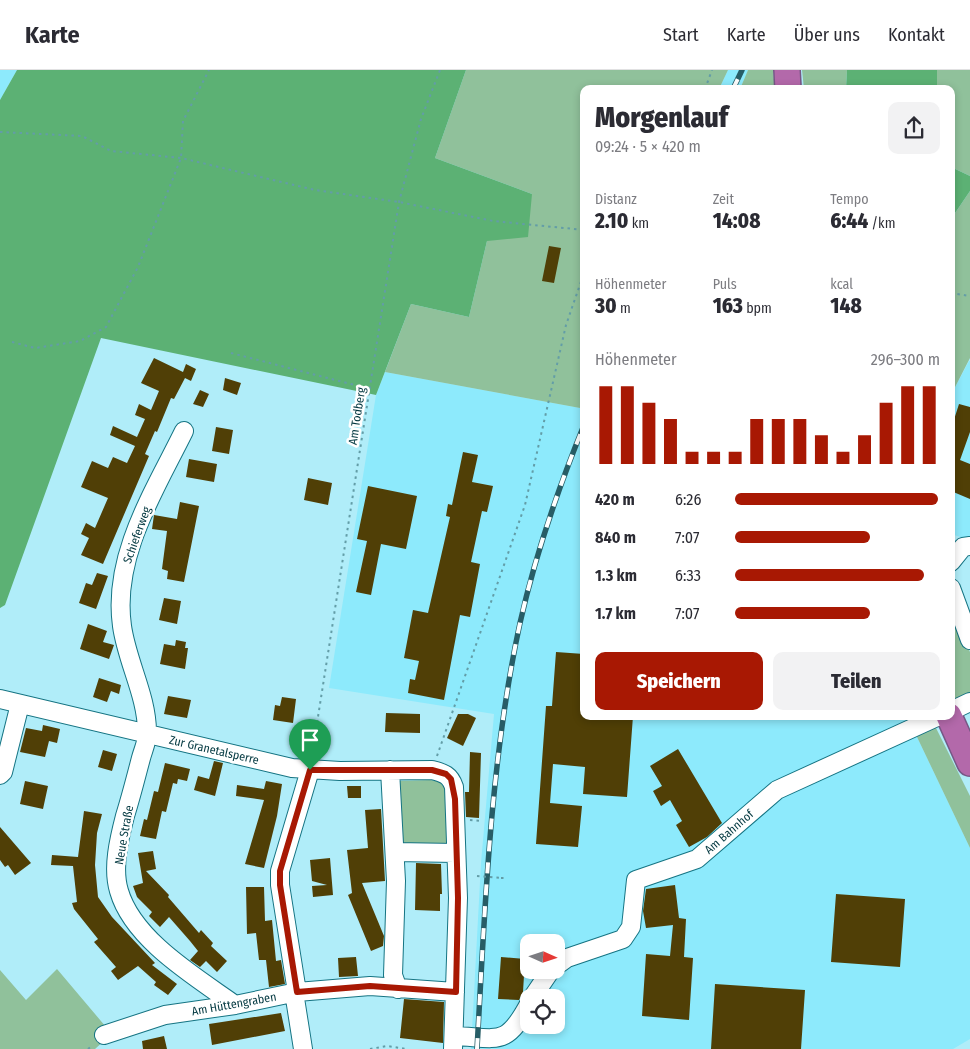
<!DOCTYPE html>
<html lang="de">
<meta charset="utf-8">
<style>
body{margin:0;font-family:"Fira Sans Condensed",sans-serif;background:#f2f2f3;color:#2b2b33;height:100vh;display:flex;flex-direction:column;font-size:19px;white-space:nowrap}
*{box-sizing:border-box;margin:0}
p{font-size:16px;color:#7c7c81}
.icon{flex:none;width:28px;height:28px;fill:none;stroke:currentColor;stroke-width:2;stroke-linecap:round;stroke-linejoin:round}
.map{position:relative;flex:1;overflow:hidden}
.sheet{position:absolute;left:580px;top:15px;width:375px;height:635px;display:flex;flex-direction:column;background:#fff;border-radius:10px;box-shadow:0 2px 8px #0003}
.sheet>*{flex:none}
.needle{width:32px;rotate:93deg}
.controls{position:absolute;left:520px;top:864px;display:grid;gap:10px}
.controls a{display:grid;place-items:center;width:45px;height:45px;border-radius:10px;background:#fff;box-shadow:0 2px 8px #0003;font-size:25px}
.pin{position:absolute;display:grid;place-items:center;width:42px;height:42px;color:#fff;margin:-51px -21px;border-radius:50% 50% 50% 0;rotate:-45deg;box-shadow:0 0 5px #0007}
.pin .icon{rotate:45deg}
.round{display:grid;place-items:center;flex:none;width:52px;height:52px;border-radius:10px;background:#f2f2f3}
.summary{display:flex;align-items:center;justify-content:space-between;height:85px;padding:0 15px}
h1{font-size:28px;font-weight:800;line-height:38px}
.metrics{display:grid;grid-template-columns:repeat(3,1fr);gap:8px;height:85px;padding:5px 15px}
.metrics div{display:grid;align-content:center}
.metrics b{font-size:21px;font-weight:800}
.metrics small{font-size:14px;font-weight:400}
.metrics p{font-size:14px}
.chart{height:140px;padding:10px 15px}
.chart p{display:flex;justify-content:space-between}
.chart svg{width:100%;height:90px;margin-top:5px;stroke:#a81803;stroke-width:6}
.action{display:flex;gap:10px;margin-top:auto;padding:10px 15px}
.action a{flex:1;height:58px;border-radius:10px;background:#a81803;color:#fff;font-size:20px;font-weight:800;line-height:58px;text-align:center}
.action a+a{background:#f2f2f3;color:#2b2b33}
ul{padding:0 15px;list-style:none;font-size:16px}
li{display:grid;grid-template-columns:80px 60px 1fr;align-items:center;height:38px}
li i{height:12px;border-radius:6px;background:#a81803}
header{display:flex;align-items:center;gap:30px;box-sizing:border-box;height:70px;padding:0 25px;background:#fff;border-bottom:1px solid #e1e1e2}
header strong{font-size:24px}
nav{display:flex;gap:28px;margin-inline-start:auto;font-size:18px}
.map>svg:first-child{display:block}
.built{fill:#8deafc;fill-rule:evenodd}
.green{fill:#90c19b}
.forest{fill:#5cb174}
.building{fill:#503f06}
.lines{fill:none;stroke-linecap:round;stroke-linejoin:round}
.minor-casing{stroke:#157483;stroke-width:20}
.highway-casing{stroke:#765885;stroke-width:28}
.path{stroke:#639da7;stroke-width:2;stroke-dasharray:2.5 4;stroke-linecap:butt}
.minor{stroke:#fff;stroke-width:18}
.highway{stroke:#b369aa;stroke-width:25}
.rail-casing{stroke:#275d66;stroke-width:5.5}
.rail{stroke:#fff;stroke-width:4;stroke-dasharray:11;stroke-linecap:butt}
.path-bridge{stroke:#639da7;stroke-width:2;stroke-dasharray:2.5 4;stroke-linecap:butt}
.route-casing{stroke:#fff;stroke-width:10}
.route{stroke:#a81803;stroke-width:6}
.labels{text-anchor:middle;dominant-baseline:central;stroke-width:5;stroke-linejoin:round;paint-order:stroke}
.street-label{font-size:12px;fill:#043941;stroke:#fff}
</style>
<header>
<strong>Karte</strong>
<nav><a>Start</a><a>Karte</a><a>Über uns</a><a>Kontakt</a></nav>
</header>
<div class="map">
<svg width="970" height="979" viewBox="0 0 970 979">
<rect width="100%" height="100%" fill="#b0edf9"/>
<path class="built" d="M0,0h17l-17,30z
M728,0h20l-8,19h-21z
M969,291h1v179l-19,-6v-139z
M385,302l195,36 4,-8v316h323l63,132v191l-17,10h-482l10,-186 13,-149 -165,-26 47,-293zM529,872h27v28h-27zM529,928h27v27h-27z"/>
<path class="green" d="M466,0h262l-9,19h-135v311l-4,8 -195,-36 26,-68 58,13 18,-76 45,-47 -97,-36z
M748,0h25l2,19h-35z
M802,0h45l-1,19h-42z
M937,0h33v106l-19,-9v-78h-14z
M970,121v167l-19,37v-176z
M951,541l19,41v42l-14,7 -5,-10z
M907,646h23l40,80v52z
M430,710l9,1 8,10 1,55h-48l-4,-65z
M57,899l49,58v12l-11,10h-95v-79l26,30z"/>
<path class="forest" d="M17,0h449l-31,88 97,36 -4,43 -41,4 -18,76 -58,-13 -35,91 -275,-57 -96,267 -5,3v-508z
M847,0h90v19h-91z
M951,97l19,9v15l-19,28z"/>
<path class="building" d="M549,176l12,2 -7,35 -12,-2z
M154,288l29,14 3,-8 10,5 -5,12 -6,-3 -11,21 -3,-1 -14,34 -2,-1 -10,23 4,2 -46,108 -22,-9 8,-17 -8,-4 5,-11 9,5 13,-30 -27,-11 11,-26 16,7 5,-11 14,6 8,-17 -25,-11 3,-9 24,11 8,-18 -10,-4 4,-11 12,6 8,-19 -18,-8z
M225,308l16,5 -4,12 -14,-5z
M200,320l9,4 -6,13 -10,-3z
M959,334l11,3v25l-10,28 10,4v35l-19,-8v-62z
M216,357l17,3 -4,24 -17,-3z
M463,382l15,3 -6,27 21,4 -6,26 -5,-1 -11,51 9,2 -10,53 -10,-2 -16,85 -36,-7 2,-14 5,1 4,-19 -15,-3 9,-48 15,3 22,-96 -4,-1 2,-12 4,1z
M189,389l28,5 -3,18 -28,-5z
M308,408l24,5 -4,22 -24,-5z
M368,416l49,10 -11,53 -25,-5 -10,51 -15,-3 11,-51 -10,-2z
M180,432l19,4 -15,76 -17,-3 1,-8 -6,-2 5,-38 -15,-2 2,-14 23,4z
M97,503l11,3 -12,33 -17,-6 7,-20 6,2z
M164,528l17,3 -4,23 -18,-4z
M88,554l19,7 -4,11 11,3 -5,14 -29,-10z
M176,570l10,2 -1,6h3l-3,21 -25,-5 4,-20 11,2z
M556,582l28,2v62h49l-6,81 -44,-3 2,-27 -32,-3 -3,39 32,3 -4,41 -42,-3 10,-138h6z
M99,608l22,7 -2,9 -8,-3 -4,11 -14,-5z
M168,626l23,4 -4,18 -23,-4z
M282,627l14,2 -3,24 -20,-3 2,-15 5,1z
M386,643l34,1v19l-35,-1z
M458,644h10l8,4 -13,28 -16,-8z
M43,655l17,4 -3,14 -8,-2 -4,16 -25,-5 6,-24 16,3z
M678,679l44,74 -15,14 -18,10 -13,-22 6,-4 -12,-21 -9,6 -8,-15 9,-5 -12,-20z
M103,680l14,4 -5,17 -14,-4z
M470,682l11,1 -2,65 -13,-1 -1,-25h4z
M214,691l9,2 -8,33 -21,-6 4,-14 11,3z
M165,693l25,6 -3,12 -9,-2 -1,5 -4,-1 -7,29 -4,-1 -6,28 -16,-3 4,-17 3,1 7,-29 4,1z
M25,711l23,5 -5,23 -23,-5z
M266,711l16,3 -5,32 -13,52 -19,-4 19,-64 -28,-4 1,-11 27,4z
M347,716h14v12h-13z
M381,739l4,72 -23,2 22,53 -1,10 -12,5 -23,-56 4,-2 -5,-43 21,-2 -3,-38z
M84,741l18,3 -5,19 -2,32 3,32 14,20 43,46 -3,2 25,19 -9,11 -14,-10 2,-3 -18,-16 -20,14 -7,-9 5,-4 -22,-25 4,-3 -24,-30 -2,-6 5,-1 -4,-36 -22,-1 1,-10 26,2z
M0,757l31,36 -16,12 -7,-10 -3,2 -5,-7z
M153,781l3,18 -10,2 23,24 -1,2 31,36 2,-3 12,13 -2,3 16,15 -10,11 -11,-11 -6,6 -10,-7 8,-9 -8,-10 -21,-24 -9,10 -11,-11 3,-4 -15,-15 -4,-11 10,-3 -5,-30z
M330,788l3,37 -20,2 -1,-11 15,-1 -15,-4 -2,-21z
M416,793l25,1 1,30h-2v17l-25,-1z
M675,815l4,33 7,1 -2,38 9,1 -4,62 -47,-4 4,-62 24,2 3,-31 -27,3 -3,-17 3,-22z
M246,817h18l1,34 7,-1 4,41 5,-1 4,24 -16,3 -3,-27h-7l-3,-27 -9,1z
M836,824l69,5 -5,68 -69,-5z
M356,887l2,19 -19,1 -1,-19z
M501,887l24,2 -2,33 -4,8 -21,-1z
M715,914l90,6 -4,59h-90z
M404,929l40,3 -1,41 -43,-5z
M281,943l4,18 -73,14 -3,-21z
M164,966l3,13h-24l-1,-8z"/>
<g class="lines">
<defs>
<path id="minor" d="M184,361c-29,59 -72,125 -62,195 5,36 25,70 25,106 1,8 -4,18 -6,26 -5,19 -10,39 -16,58 -6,23 -13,52 -6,75 14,49 77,86 116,114
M951,492l12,-15 7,-1
M951,518l19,52
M0,629l292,69 48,3 92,-1c12,3 18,5 22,17l4,111 -5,151
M951,641l19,-9
M390,700l6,111 -3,94 5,14
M0,705l3,-3 17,-68
M395,782l61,1
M556,896l11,-8 56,-19 8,-12 5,-47 61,-21 80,-69 162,-74
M294,922l9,57
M297,922l-17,-107v-14l30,-101
M532,928l19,-28
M104,965l61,-20 70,-10 62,-13 73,-6 85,6
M455,966c44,2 51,11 74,-32"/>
<path id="highway" d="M787,0l1,19
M949,646l21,47"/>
</defs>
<use href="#minor" class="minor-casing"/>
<use href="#highway" class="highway-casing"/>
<path class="path" d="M705,19l7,-19
M0,62l82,4 29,15 70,7 134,32 84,12 94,19 91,9
M951,223l19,3
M12,272l23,6 45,-7 26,-14 32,-60 43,-109 2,-37 26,-51
M231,283l139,36
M312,685l87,-553 22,-83 19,-49
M437,686l88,-251 41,-180 18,-52
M470,750l12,1
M501,808h5
M88,979l5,-4
M370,979l17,-3 20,3"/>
<use href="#minor" class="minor"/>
<use href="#highway" class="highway"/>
<defs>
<path id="rail" d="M733,19l9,-19
M477,979c8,-142 13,-287 43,-426 15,-67 38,-134 64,-198"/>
</defs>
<use href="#rail" class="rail-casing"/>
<use href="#rail" class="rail"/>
<path class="path-bridge" d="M477,806l24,2"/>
</g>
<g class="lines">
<defs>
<path id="route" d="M310,700h122l14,4 5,5 4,20 3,99 -2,94 -86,-6 -73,6 -17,-107v-14z"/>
</defs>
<use href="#route" class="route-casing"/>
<use href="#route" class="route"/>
</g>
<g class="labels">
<g class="street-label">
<text transform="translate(357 346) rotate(-81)">Am Todberg</text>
<text transform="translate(137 465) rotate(-70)">Schieferweg</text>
<text transform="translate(214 680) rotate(13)">Zur Granetalsperre</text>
<text transform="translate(729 762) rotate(-41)">Am Bahnhof</text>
<text transform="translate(124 765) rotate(-80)">Neue Straße</text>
<text transform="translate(234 934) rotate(-10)">Am Hüttengraben</text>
</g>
</g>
</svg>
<div class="controls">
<a><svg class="needle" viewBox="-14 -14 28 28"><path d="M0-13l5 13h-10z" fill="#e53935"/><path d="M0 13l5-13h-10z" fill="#7c7c81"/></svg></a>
<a><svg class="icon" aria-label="locate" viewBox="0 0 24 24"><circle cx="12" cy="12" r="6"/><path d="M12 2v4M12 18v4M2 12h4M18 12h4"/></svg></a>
</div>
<div class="pin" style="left:310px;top:700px;background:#1e9e55"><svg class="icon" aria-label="arrive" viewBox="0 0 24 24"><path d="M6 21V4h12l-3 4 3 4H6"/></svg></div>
<section class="sheet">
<div class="summary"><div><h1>Morgenlauf</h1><p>09:24 · 5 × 420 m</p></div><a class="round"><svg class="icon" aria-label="share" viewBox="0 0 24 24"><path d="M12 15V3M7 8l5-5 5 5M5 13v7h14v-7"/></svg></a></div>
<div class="metrics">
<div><p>Distanz</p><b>2.10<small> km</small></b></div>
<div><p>Zeit</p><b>14:08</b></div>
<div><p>Tempo</p><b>6:44<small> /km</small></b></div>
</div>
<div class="metrics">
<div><p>Höhenmeter</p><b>30<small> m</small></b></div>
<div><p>Puls</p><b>163<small> bpm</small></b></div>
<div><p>kcal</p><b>148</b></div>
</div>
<div class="chart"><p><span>Höhenmeter</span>296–300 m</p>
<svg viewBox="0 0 160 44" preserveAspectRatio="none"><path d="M5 44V6M15 44V6M25 44V14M35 44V22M45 44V38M55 44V38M65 44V38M75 44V22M85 44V22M95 44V22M105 44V30M115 44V38M125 44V30M135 44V14M145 44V6M155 44V6"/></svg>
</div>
<ul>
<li><b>420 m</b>6:26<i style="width:99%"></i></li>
<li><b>840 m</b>7:07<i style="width:66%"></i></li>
<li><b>1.3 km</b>6:33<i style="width:92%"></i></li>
<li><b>1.7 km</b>7:07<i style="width:66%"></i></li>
</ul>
<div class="action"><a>Speichern</a><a>Teilen</a></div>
</section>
</div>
